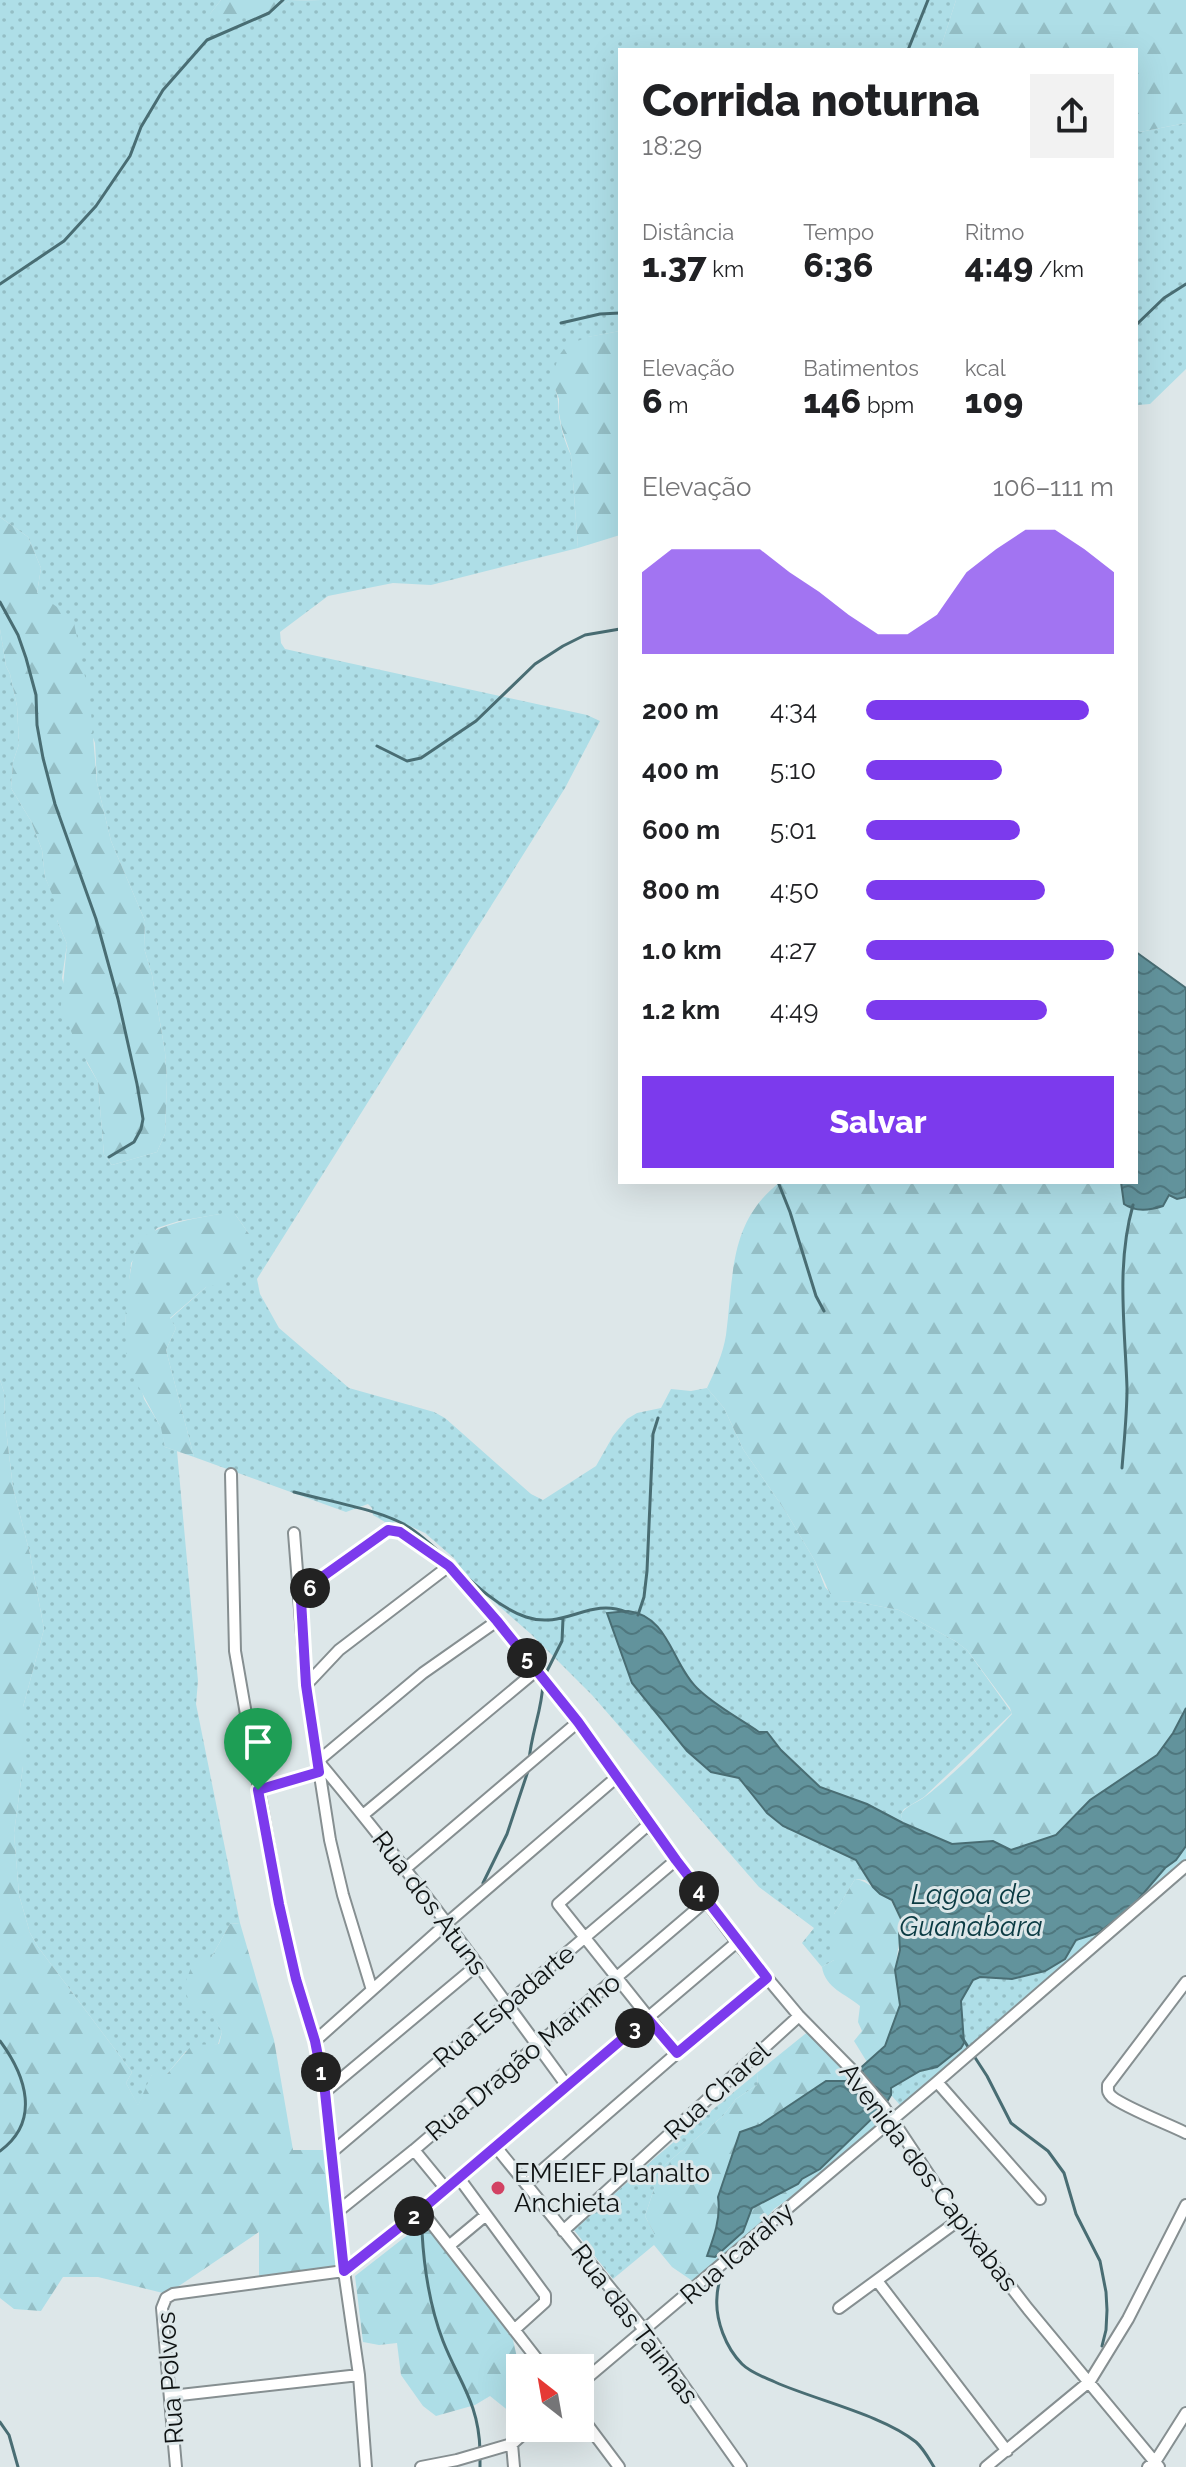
<!DOCTYPE html>
<html lang="pt">
<meta charset="utf-8">
<style>
body{margin:0;font-family:Raleway,sans-serif;background:#f2f2f2;color:#202124;height:100vh;display:flex;flex-direction:column;font-size:30px;white-space:nowrap}
*{box-sizing:border-box;margin:0}
p{font-size:26px;color:#757577}
.icon{flex:none;width:44px;height:44px;fill:none;stroke:currentColor;stroke-width:2;stroke-linecap:round;stroke-linejoin:round}
.map{position:relative;flex:1;overflow:hidden}
.drawer{position:absolute;left:618px;top:48px;width:520px;height:1136px;display:flex;flex-direction:column;background:#fff;border-radius:0px;box-shadow:0 8px 32px #0002}
.drawer>*{flex:none}
.needle{width:52px;rotate:329deg}
.controls{position:absolute;left:506px;top:2354px;display:grid;gap:16px}
.controls a{display:grid;place-items:center;width:88px;height:88px;border-radius:0px;background:#fff;box-shadow:0 8px 32px #0002;font-size:40px}
.pin{position:absolute;display:grid;place-items:center;width:68px;height:68px;color:#fff;margin:-82px -34px;border-radius:50% 50% 50% 0;rotate:-45deg;box-shadow:0 0 8px #0007}
.pin .icon{rotate:45deg}
.km{position:absolute;width:40px;height:40px;margin:-20px;border-radius:50%;background:#222;color:#fff;font-size:22px;line-height:40px;text-align:center}
.round{display:grid;place-items:center;flex:none;width:84px;height:84px;border-radius:0px;background:#f2f2f2}
.summary{display:flex;align-items:center;justify-content:space-between;height:136px;padding:0 24px}
h1{font-size:44px;font-weight:800;line-height:60px}
.stats{display:grid;grid-template-columns:repeat(3,1fr);gap:12px;height:136px;padding:8px 24px}
.stats div{display:grid;align-content:center}
.stats b{font-size:34px;font-weight:800}
.stats small{font-size:22px;font-weight:400}
.stats p{font-size:22px}
.chart{height:224px;padding:16px 24px}
.chart p{display:flex;justify-content:space-between}
.chart svg{width:100%;height:144px;margin-top:8px;fill:#7c3aed;opacity:.7}
.button{display:flex;gap:16px;margin-top:auto;padding:16px 24px}
.button a{flex:1;height:92px;border-radius:0px;background:#7c3aed;color:#fff;font-size:32px;font-weight:800;line-height:92px;text-align:center}
ul{padding:0 24px;list-style:none;font-size:26px}
li{display:grid;grid-template-columns:128px 96px 1fr;align-items:center;height:60px}
li i{height:20px;border-radius:10px;background:#7c3aed}
.map>svg:first-child{display:block}
.grass{fill:url(#grass-dots)}
.forest{fill:url(#forest-firs)}
.water{fill:url(#water-waves);stroke:#496d73;stroke-width:2}
.lines{fill:none;stroke-linecap:round;stroke-linejoin:round}
.stream{stroke:#496d73;stroke-width:3}
.street-casing{stroke:#868f91;stroke-width:14}
.street{stroke:#fff;stroke-width:10}
.route-casing{stroke:#fff;stroke-width:16}
.route{stroke:#7c3aed;stroke-width:10}
.poi-dot{fill:#d24263;stroke:#dde7e9;stroke-width:3}
.labels{text-anchor:middle;dominant-baseline:central;stroke-width:6;stroke-linejoin:round;paint-order:stroke}
.street-label{font-size:26px;fill:#0f1313;stroke:#dde7e9}
.poi-label{font-size:26px;fill:#0f1313;stroke:#dde7e9;text-anchor:start}
.water-label{font-size:28px;font-style:italic;fill:#0b3b43;stroke:#dde7e9}
</style>
<div class="map">
<svg width="1186" height="2467" viewBox="0 0 1186 2467">
<defs>
<pattern id="grass-dots" width="8" height="8" patternUnits="userSpaceOnUse" patternTransform="scale(2)"><rect width="8" height="8" fill="#aedee7"/><path d="M2 2h.1M6 6h.1" fill="none" stroke="#94bec5" stroke-width="1.8" stroke-linecap="round"/></pattern>
<pattern id="forest-firs" width="22" height="20" patternUnits="userSpaceOnUse" patternTransform="scale(2)"><rect width="22" height="20" fill="#aedee7"/><path d="M5 1l3.5 6h-7zM16 11l3.5 6h-7z" fill="#94bec5"/></pattern>
<pattern id="water-waves" width="16" height="10" patternUnits="userSpaceOnUse" patternTransform="scale(2)"><rect width="16" height="10" fill="#62939c"/><path d="M0 5q4-4 8 0t8 0" fill="none" stroke="#4f777e"/></pattern>
</defs>
<rect width="100%" height="100%" fill="#dde7e9"/>
<path class="grass" d="M0,0h221l-11,14 51,1 28,-14 32,-1h635l-16,50h-320v281l-32,6 -33,52c4,10 3,16 4,27 2,13 6,27 12,39l7,93 -147,37 -38,-2 -65,13 -48,36 1,11 4,6 302,66 13,6 -35,67 -308,491 3,15 19,34 70,60 85,24 11,6 86,76 12,6 53,-34 17,-30 14,-17 10,-6 24,-5 10,-19 20,2 16,-3 17,20 19,41 43,63 29,49 10,26 14,15 13,-1 47,9 56,31 12,9 45,63 -88,84 -20,12 -3,5 2,9 -36,-19 -46,-17 -40,-37 -14,-18h-8l-59,-40 -13,-14 -22,-43 -37,-24 -21,2 25,70 55,68 24,21 28,6 28,35 12,11 74,34 6,5 12,22 -6,-5 -10,-1 -21,35v46l-12,7 -20,-24 12,-15 -55,-41 -167,-192 -61,-61 -63,-55 -13,-20 -30,-26 -28,-13 -7,5 -17,-10 -1,-7 -4,-4 -22,8 -152,-55 -28,-107 10,-22 -6,-9 36,-32 43,-53 -14,-20h-15l-41,7 -22,7 -26,35 -6,62 19,74 18,30 3,18 12,4 21,230 -2,23 44,219 -10,1 -19,34 1,55 10,19 -4,12 -32,7 -19,23 -15,1 -14,31 -12,-23 6,-11 -94,-125 -8,-14 -11,-38 -5,-62 9,-67v-59l21,-78 -14,-75 -17,-66 -8,-67 -1,-29 -4,-12v-751l6,37 4,8 7,32 2,38 -6,18 -2,26 20,33 11,29 3,27 12,27v16l10,24 -5,34 25,85 11,19 6,73 8,10 45,-13 8,-18 2,-54 -2,-28 -13,-77 -8,-27 1,-27 -34,-80 -14,-58 -2,-40 -58,-150 4,-25 -13,-31 -28,-20z
M1186,123v246l-36,35 -12,1 -2,-1v-277l4,5z
M1186,1846v19l-203,175 -83,65 -9,-10v-7l24,-15 22,-6 23,-17 4,-8 -3,-41 12,-21 7,-3 32,2 25,-5 26,-13 13,-21 22,-7 35,-27 32,-38 11,-8z
M758,2072l-1,13 -21,14 -13,17 -57,48 -7,10 -14,42 9,17v12l-41,34 -39,-49 83,-74z"/>
<path class="forest" d="M221,0h100l-32,1 -28,14h-52z
M956,0h230v123l-46,9 -4,-5v-77h-196z
M620,331v204l-42,13 -7,-93 -9,-26 -3,-16v-14l-4,-10 -2,-13 5,-19 8,-11 21,-9z
M0,517l28,20 13,31 -4,25 36,25 17,83 7,82 14,58 34,80 -1,27 8,27 13,77 2,28 -2,54 -8,18 -45,13 -8,-10 -6,-73 -25,-46 -12,-30 6,-62 -10,-24 -1,-16 -11,-27 -3,-27 -11,-29 -20,-33 2,-26 6,-18 -2,-38 -7,-32 -4,-8 -6,-37z
M780,1182h341l3,22c11,7 23,5 35,3l10,-12 11,4 6,-2v511l-13,25 -16,22 -67,45 -34,35 -45,15 -16,-8 -43,2 -49,-21 -2,-9c6,-9 16,-11 25,-18 27,-21 64,-57 86,-82l-2,-6 -43,-58 -12,-9 -56,-31 -47,-9 -13,1 -7,-4 -17,-37 -29,-49 -43,-63 -19,-41 -17,-20c8,-17 16,-34 19,-53 8,-60 2,-112 54,-153z
M220,1214h15l14,20v17l-17,21 -15,13 -11,2 -36,31 6,10 -10,22 28,107 -29,-10 -4,-19 -34,-63 -2,-40 2,-34 5,-28 8,-25c26,-15 51,-19 80,-24z
M0,1380l4,12 1,29 8,67 17,66 14,75 -21,78v59l-9,67 5,62 11,38 8,14 94,125 -6,11 12,22 14,-31h15l25,-29 27,-1 3,-12 -10,-18 -22,-9 -6,-19 10,-26 17,-2 19,-34 10,-1 34,117 19,110h36l10,108 -5,9 -7,4 -68,7v-46l-92,62 -69,-17h-35l-22,34 -27,-2 -14,-11z
M855,1879c15,2 22,14 35,20l12,23 -7,48 5,35 -15,41 -18,16 -13,-21 8,-10 -4,-9 2,-16c-14,-12 -35,-18 -38,-39l12,-7v-46z
M810,2030l40,48 -4,3h-20l-66,44 -20,7c-13,39 -30,77 -19,118l22,-18 8,-24 6,-5 41,-19 4,-5 18,-10 56,-54 4,8 -61,55 -45,31 -17,19 -63,54 -22,-15 -18,-22v-12l-9,-17 14,-42 7,-10 57,-48 13,-17 21,-14 1,-13z
M423,2223l89,113 8,34v50l-30,-24 -15,9 -39,11 -13,-10 -22,-31 -4,-32 -18,2 -16,-3 -8,-66z"/>
<path class="water" d="M1136,952l50,36v209l-9,2 -8,-4 -6,11c-12,4 -28,6 -39,-2l-3,-22h15z
M628,1611c41,5 44,53 69,77 17,17 42,30 62,44h8l14,18 39,37 47,17 36,19 49,21 41,-3 18,9 45,-15 34,-35 67,-45 16,-22 13,-25v138l-10,14 -11,8 -34,40 -33,25 -22,7 -11,19 -20,12 -33,8 -32,-2 -7,3 -12,21 3,42 -3,5 -24,19 -17,4 -29,17v7l-7,12 -64,62 -18,10 -4,5 -46,24 -9,24 -28,25 -8,-1c7,-19 14,-38 11,-59l22,-65 20,-7 66,-44h20l39,-35 15,-41 -5,-35 5,-20 -1,-18 3,-11 -10,-21 -12,-6 -7,-7 -17,-27 -73,-34 -16,-13 -28,-35 -28,-6 -24,-21 -55,-68 -25,-70z"/>
<g class="lines">
<path class="stream" d="M908,50l20,-50
M0,284l64,-43 32,-35 34,-50 11,-29 22,-37 44,-50 62,-27 14,-13
M561,323l39,-9 20,-1
M1136,325l28,-27 22,-14
M0,602l18,33 8,23 10,37 1,30 6,33 12,46 41,115 22,80 19,85 6,35 -2,10 -7,13 -25,15
M377,746l30,15 14,-3 55,-37 59,-57 28,-18 22,-11 35,-6
M778,1182l12,30 26,84 8,15
M1122,1468c2,-26 5,-53 5,-80 -2,-61 -11,-123 6,-183
M294,1492c32,9 90,18 116,36 38,26 73,74 116,89 38,13 64,-20 100,-5
M638,1615l6,-18 3,-26 6,-137 5,-16
M545,1675l17,-34 1,-22
M529,1761c2,-28 13,-50 14,-78
M483,1883l24,-49 22,-66
M961,2036l26,40 24,47 37,28 16,22 12,41 24,47 6,31 1,18 -1,20 -4,16
M0,2041c26,35 41,80 0,110
M422,2232c2,36 8,75 21,109 16,41 36,62 37,110
M723,2267c-2,9 -6,20 -6,30 -2,23 9,51 25,67 9,9 22,13 33,18 40,18 108,33 141,60 7,6 13,17 18,25
M0,2422l9,13 9,32
M480,2458v9"/>
<defs>
<path id="street" d="M231,1474l4,177 44,253 17,75 19,62 10,51 19,179 15,104 7,92
M294,1533l12,152 24,155 13,55 29,95
M301,1600l14,-18 73,-52 12,2 49,34 48,55 81,101 71,102 88,118 62,74 57,58 28,33 75,113 69,89 131,158
M497,1621l-74,52 -105,88c88,105 169,215 249,325
M306,1685l33,-35 110,-84
M258,1790l61,-18
M363,1815l174,-145
M649,1824l-91,80 119,149
M405,1869l173,-147
M1186,1982l-78,103c0,6 -1,7 4,12 14,11 56,27 74,36
M315,2041l131,-117 171,-147
M937,2082l103,117
M325,2092l152,-127
M496,2147l149,184 96,136
M414,2150l32,39
M332,2152l344,-292
M459,2178l86,117v7l-31,28
M526,2184l151,-131 90,-75
M421,2210l123,158
M337,2212l77,-62 292,-249
M563,2231l236,-215
M450,2245l36,-30
M878,2282l129,169
M839,2308l120,-88
M580,2384l357,-302 249,-216
M171,2396l188,-21
M580,2415l39,52
M512,2444l2,23
M176,2467l-14,-159 4,-10 7,-4 171,-23 102,-82 291,-247
M421,2467l36,-7 55,-16 18,-16
M986,2467l104,-86 38,-62 58,-114
M1148,2467l7,-5 31,-49"/>
</defs>
<use href="#street" class="street-casing"/>
<use href="#street" class="street"/>
</g>
<g class="lines">
<defs>
<path id="route" d="M388,1530l12,2 49,34 48,55 81,101 98,138 91,118 -90,75 -30,-35 -226,192 -77,61 -19,-179 -10,-51 -19,-62 -17,-75 -21,-114 61,-18 -13,-87 -5,-85 14,-18z"/>
</defs>
<use href="#route" class="route-casing"/>
<use href="#route" class="route"/>
</g>
<circle class="poi-dot" cx="498" cy="2188" r="8"/>
<g class="labels">
<g class="street-label">
<text transform="translate(430 1903) rotate(53)">Rua dos Atuns</text>
<text transform="translate(504 2006) rotate(-40)">Rua Espadarte</text>
<text transform="translate(523 2057) rotate(-40)">Rua Dragão Marinho</text>
<text transform="translate(717 2091) rotate(-42)">Rua Charel</text>
<text transform="translate(929 2177) rotate(53)">Avenida dos Capixabas</text>
<text transform="translate(737 2253) rotate(-41)">Rua Icarahy</text>
<text transform="translate(635 2324) rotate(53)">Rua das Tainhas</text>
<text transform="translate(170 2378) rotate(-94)">Rua Polvos</text>
</g>
<g class="poi-label">
<text x="514" y="2173">EMEIEF Planalto<tspan x="514" dy="30">Anchieta</tspan></text>
</g>
<g class="water-label">
<text x="971" y="1894">Lagoa de<tspan x="971" dy="32">Guanabara</tspan></text>
</g>
</g>
</svg>
<div class="controls">
<a><svg class="needle" viewBox="-14 -14 28 28"><path d="M0-13l5 13h-10z" fill="#e53935"/><path d="M0 13l5-13h-10z" fill="#757577"/></svg></a>
</div>
<div class="pin" style="left:258px;top:1790px;background:#1e9e55"><svg class="icon" aria-label="arrive" viewBox="0 0 24 24"><path d="M6 21V4h12l-3 4 3 4H6"/></svg></div>
<b class="km" style="left:321px;top:2072px">1</b>
<b class="km" style="left:414px;top:2216px">2</b>
<b class="km" style="left:635px;top:2028px">3</b>
<b class="km" style="left:699px;top:1891px">4</b>
<b class="km" style="left:527px;top:1658px">5</b>
<b class="km" style="left:310px;top:1588px">6</b>
<section class="drawer">
<div class="summary"><div><h1>Corrida noturna</h1><p>18:29</p></div><a class="round"><svg class="icon" aria-label="share" viewBox="0 0 24 24"><path d="M12 15V3M7 8l5-5 5 5M5 13v7h14v-7"/></svg></a></div>
<div class="stats">
<div><p>Distância</p><b>1.37<small> km</small></b></div>
<div><p>Tempo</p><b>6:36</b></div>
<div><p>Ritmo</p><b>4:49<small> /km</small></b></div>
</div>
<div class="stats">
<div><p>Elevação</p><b>6<small> m</small></b></div>
<div><p>Batimentos</p><b>146<small> bpm</small></b></div>
<div><p>kcal</p><b>109</b></div>
</div>
<div class="chart"><p><span>Elevação</span>106–111 m</p>
<svg viewBox="0 0 160 44" preserveAspectRatio="none"><path d="M0 44V19L10 12L20 12L30 12L40 12L50 19L60 25L70 32L80 38L90 38L100 32L110 19L120 12L130 6L140 6L150 12L160 19V44z"/></svg>
</div>
<ul>
<li><b>200 m</b>4:34<i style="width:90%"></i></li>
<li><b>400 m</b>5:10<i style="width:55%"></i></li>
<li><b>600 m</b>5:01<i style="width:62%"></i></li>
<li><b>800 m</b>4:50<i style="width:72%"></i></li>
<li><b>1.0 km</b>4:27<i style="width:100%"></i></li>
<li><b>1.2 km</b>4:49<i style="width:73%"></i></li>
</ul>
<div class="button"><a>Salvar</a></div>
</section>
</div>
